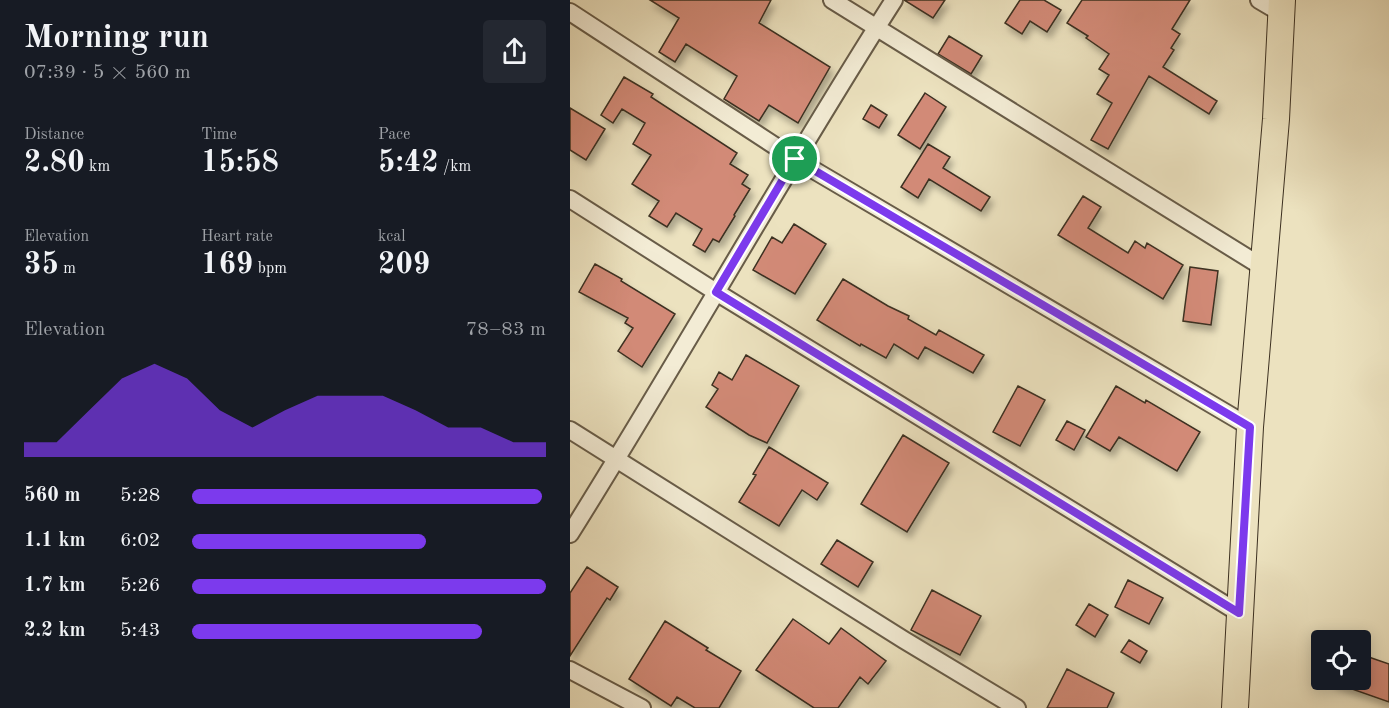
<!DOCTYPE html>
<meta charset="utf-8">
<style>
body{margin:0;font-family:"Old Standard TT",serif;background:#242831;color:#f1f3f6;height:100vh;display:flex;flex-direction:column;font-size:22px;white-space:nowrap}
*{box-sizing:border-box;margin:0}
p{font-size:20px;color:#9ea1a6}
.icon{flex:none;width:33px;height:33px;fill:none;stroke:currentColor;stroke-width:2;stroke-linecap:round;stroke-linejoin:round}
.map{position:relative;flex:1;overflow:hidden}
.drawer{display:flex;flex-direction:column;background:#171b24;width:570px}
.drawer>*{flex:none}
.fabs{position:absolute;left:741px;top:630px;display:grid;gap:12px}
.fabs a{display:grid;place-items:center;width:60px;height:60px;border-radius:6px;background:#171b24;box-shadow:0 3px 15px #0003;font-size:30px}
.pin{position:absolute;display:grid;place-items:center;width:51px;height:51px;color:#fff;margin:-26px;border:3px solid #fff;border-radius:50%;box-shadow:0 2px 6px #0007}
.round{display:grid;place-items:center;flex:none;width:63px;height:63px;border-radius:6px;background:#242831}
.overview{display:flex;align-items:center;justify-content:space-between;height:102px;padding:0 24px}
h1{font-size:33px;font-weight:700;line-height:45px}
.figures{display:grid;grid-template-columns:repeat(3,1fr);gap:9px;height:102px;padding:6px 24px}
.figures div{display:grid;align-content:center}
.figures b{font-size:30px;font-weight:700}
.figures small{font-size:16px;font-weight:400}
.figures p{font-size:16px}
.chart{height:168px;padding:12px 24px}
.chart p{display:flex;justify-content:space-between}
.chart svg{width:100%;height:108px;margin-top:6px;fill:#7c3aed;opacity:.7}
ul{padding:0 24px;list-style:none;font-size:20px}
li{display:grid;grid-template-columns:96px 72px 1fr;align-items:center;height:45px}
li i{height:15px;border-radius:8px;background:#7c3aed}
main{display:flex;flex:1;min-height:0}
.map>svg:first-child{display:block}
.building{fill:#d28a77;stroke:#3c3021;stroke-width:1.5;filter:url(#shadow)}
.lines{fill:none;stroke-linecap:round;stroke-linejoin:round}
.street-casing{stroke:#685c48;stroke-width:20}
.primary-casing{stroke:#3c3021;stroke-width:28}
.street{stroke:#f3ecd5;stroke-width:16}
.primary{stroke:#ece2bf;stroke-width:26}
.route-casing{stroke:#fff;stroke-width:12}
.route{stroke:#7c3aed;stroke-width:8}
</style>
<main>
<section class="drawer">
<div class="overview"><div><h1>Morning run</h1><p>07:39 · 5 × 560 m</p></div><a class="round"><svg class="icon" aria-label="share" viewBox="0 0 24 24"><path d="M12 15V3M7 8l5-5 5 5M5 13v7h14v-7"/></svg></a></div>
<div class="figures">
<div><p>Distance</p><b>2.80<small> km</small></b></div>
<div><p>Time</p><b>15:58</b></div>
<div><p>Pace</p><b>5:42<small> /km</small></b></div>
</div>
<div class="figures">
<div><p>Elevation</p><b>35<small> m</small></b></div>
<div><p>Heart rate</p><b>169<small> bpm</small></b></div>
<div><p>kcal</p><b>209</b></div>
</div>
<div class="chart"><p><span>Elevation</span>78–83 m</p>
<svg viewBox="0 0 160 44" preserveAspectRatio="none"><path d="M0 44V38L10 38L20 25L30 12L40 6L50 12L60 25L70 32L80 25L90 19L100 19L110 19L120 25L130 32L140 32L150 38L160 38V44z"/></svg>
</div>
<ul>
<li><b>560 m</b>5:28<i style="width:99%"></i></li>
<li><b>1.1 km</b>6:02<i style="width:66%"></i></li>
<li><b>1.7 km</b>5:26<i style="width:100%"></i></li>
<li><b>2.2 km</b>5:43<i style="width:82%"></i></li>
</ul>
</section>
<div class="map">
<svg width="819" height="708" viewBox="0 0 819 708">
<defs>
<filter id="shadow"><feDropShadow dx="3.5" dy="6" stdDeviation="3" flood-color="#0004"/></filter>
</defs>
<rect width="100%" height="100%" fill="#ece2bf"/>
<filter id="stains"><feTurbulence type="fractalNoise" baseFrequency=".00333" numOctaves="4"/><feColorMatrix values="0 0 0 0 .2 0 0 0 0 .09 0 0 0 0 .02 0 0 0 .5 -.17"/></filter>
<radialGradient id="worn" r=".72"><stop offset=".6" stop-color="#630" stop-opacity="0"/><stop offset="1" stop-color="#630" stop-opacity=".3"/></radialGradient>
<path class="building" d="M80,0h121l-12,23 71,44 -32,56 -29,-18 -10,16 -35,-22 13,-23 -51,-32 -11,18 -16,-10 20,-34z
M334,0h41l-12,18z
M450,0h24l17,10 -14,22 -17,-11 -8,13 -17,-11z
M512,0h108l-18,29 8,5 -9,14 3,2 -11,17 54,34 -8,13 -60,-38 -41,73 -17,-9 21,-37 -15,-9 12,-19 -10,-6 10,-15 -23,-16 2,-2 -21,-13z
M379,36l33,20 -11,18 -33,-20z
M54,77l29,17 -2,3 86,56 -7,11 18,11 -6,9 8,5 -16,26 1,1 -16,26 -6,-3 -8,13 -12,-7 9,-16 -26,-16 -9,14 -18,-11 10,-15 -27,-17 19,-29 -18,-11 12,-21 -23,-14 -9,14 -12,-8z
M355,93l21,14 -26,42 -22,-14z
M301,105l16,10 -8,13 -16,-9z
M0,108l35,21 -19,31 -16,-10z
M358,144l22,13 -7,11 47,29 -9,14 -52,-32 -11,19 -17,-11z
M513,196l18,11 -13,21 40,25 7,-12 10,7 2,-5 36,22 -20,34 -105,-64z
M224,224l32,20 -31,50 -42,-24 19,-33 10,6z
M25,264l27,15 -1,2 54,33 -33,53 -24,-16 15,-23 -8,-5 3,-5 -49,-26z
M620,267l28,4 -7,54 -28,-4z
M273,279l45,27 21,10 -1,3 28,16 3,-5 45,25 -11,18 -48,-26 -7,12 -24,-15 -8,14 -25,-14 -1,2 -43,-26z
M176,355l53,31 -32,57 -18,-8 -43,-28 12,-18 -6,-4 7,-13 13,8z
M448,386l27,14 -25,46 -27,-14z
M546,386l29,17 1,-3 54,32 -23,39 -58,-34 -9,14 -24,-14z
M497,421l18,9 -11,20 -18,-10z
M333,435l46,28 -42,69 -46,-28z
M199,447l59,36 -11,17 -15,-10 -23,36 -40,-24 17,-27 -3,-1z
M267,540l36,22 -15,25 -37,-23z
M17,567l31,20 -8,13 -3,-2 -37,58v-63z
M558,580l35,18 -14,26 -34,-17z
M362,590l49,26 -21,39 -49,-25z
M519,604l19,11 -13,22 -19,-12z
M223,619l36,25 12,-16 45,33 -18,23 -8,-7 -22,31h-24l-58,-38z
M95,621l43,27 -2,2 35,21 -22,37h-24l-18,-11 -6,9 -42,-27z
M559,640l18,11 -7,12 -19,-11z
M790,654l29,10v38l-57,-20v-2h28z
M497,669l47,24 -7,15h-60z"/>
<g class="lines">
<defs>
<path id="street" d="M262,0l432,268
M689,0l22,13
M0,12l225,147 455,268
M0,199l146,93 523,321
M0,430l334,210 113,68
M0,534c111,-177 212,-359 324,-534
M0,670l72,38"/>
<path id="primary" d="M665,708l15,-281 26,-308 6,-119"/>
</defs>
<use href="#street" class="street-casing"/>
<use href="#primary" class="primary-casing"/>
<use href="#street" class="street"/>
<use href="#primary" class="primary"/>
</g>
<g class="lines">
<defs>
<path id="route" d="M225,159l455,268 -11,186 -523,-321z"/>
</defs>
<use href="#route" class="route-casing"/>
<use href="#route" class="route"/>
</g>
<rect width="100%" height="100%" filter="url(#stains)"/>
<rect width="100%" height="100%" fill="url(#worn)"/>
</svg>
<div class="fabs">
<a><svg class="icon" aria-label="locate" viewBox="0 0 24 24"><circle cx="12" cy="12" r="6"/><path d="M12 2v4M12 18v4M2 12h4M18 12h4"/></svg></a>
</div>
<div class="pin" style="left:225px;top:159px;background:#1e9e55"><svg class="icon" aria-label="arrive" viewBox="0 0 24 24"><path d="M6 21V4h12l-3 4 3 4H6"/></svg></div>
</div>
</main>
